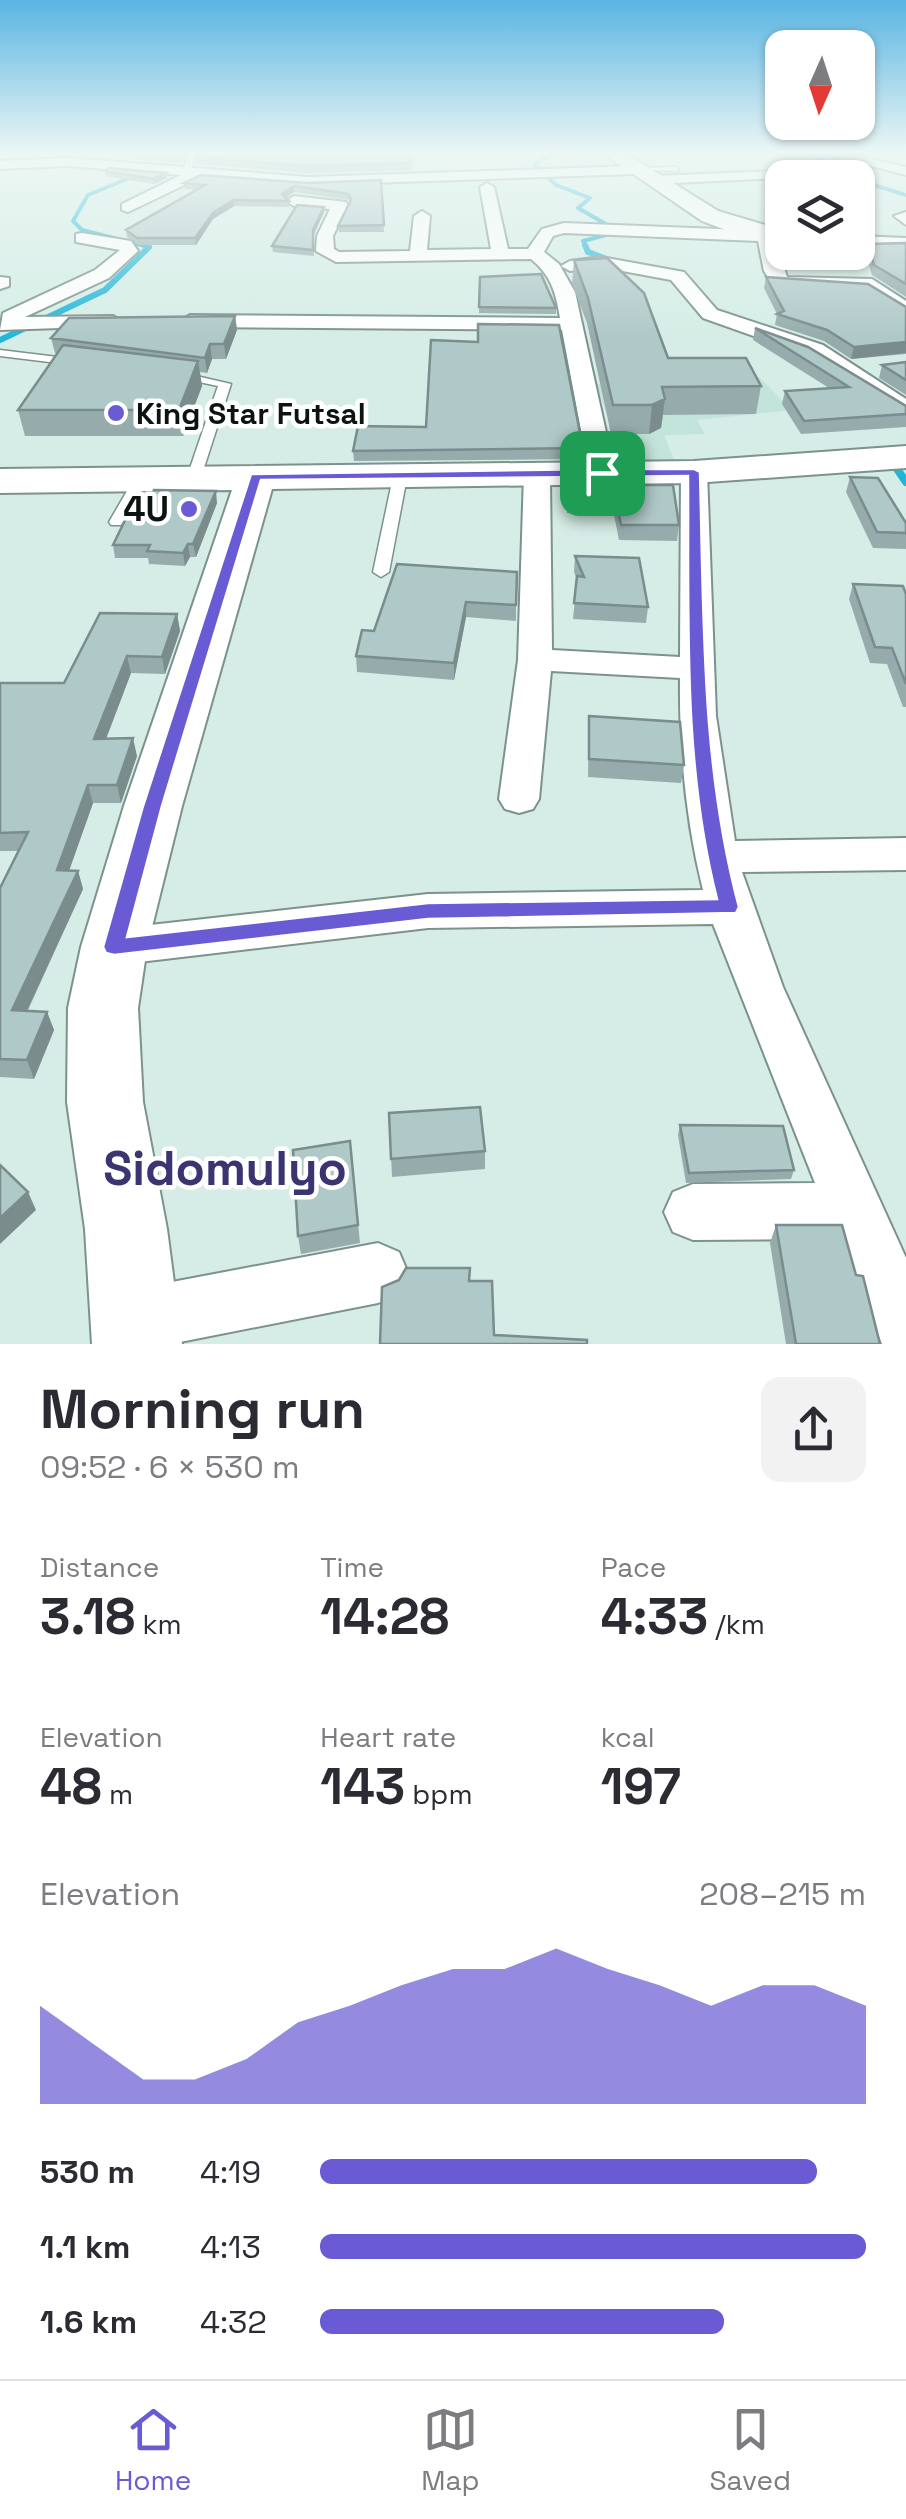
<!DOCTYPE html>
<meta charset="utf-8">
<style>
body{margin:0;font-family:"Space Grotesk",sans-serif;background:#f2f2f3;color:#2b2b33;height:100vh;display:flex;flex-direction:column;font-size:38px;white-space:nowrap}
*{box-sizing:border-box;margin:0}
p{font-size:32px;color:#7c7c81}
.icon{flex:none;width:55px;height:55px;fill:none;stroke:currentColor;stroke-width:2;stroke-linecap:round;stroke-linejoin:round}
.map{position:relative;height:1344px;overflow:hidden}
.panel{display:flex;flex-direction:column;background:#fff;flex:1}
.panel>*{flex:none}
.needle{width:65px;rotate:183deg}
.fabs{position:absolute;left:765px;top:30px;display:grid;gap:20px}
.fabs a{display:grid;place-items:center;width:110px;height:110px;border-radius:20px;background:#fff;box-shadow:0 2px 8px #0004;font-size:50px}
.pin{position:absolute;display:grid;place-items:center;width:85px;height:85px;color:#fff;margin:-42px;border-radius:20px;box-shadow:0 5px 15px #0006}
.round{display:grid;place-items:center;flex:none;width:105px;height:105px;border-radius:20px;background:#f2f2f3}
.summary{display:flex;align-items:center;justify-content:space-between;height:170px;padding:0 40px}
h1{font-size:55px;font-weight:700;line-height:75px}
.metrics{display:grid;grid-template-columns:repeat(3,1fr);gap:15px;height:170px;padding:10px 40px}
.metrics div{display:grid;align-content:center}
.metrics b{font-size:50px;font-weight:700}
.metrics small{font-size:28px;font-weight:400}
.metrics p{font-size:28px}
.chart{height:280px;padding:20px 40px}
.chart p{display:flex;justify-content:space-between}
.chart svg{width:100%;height:180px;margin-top:10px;fill:#685bd4;opacity:.7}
ul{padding:0 40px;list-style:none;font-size:32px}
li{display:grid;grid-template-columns:160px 120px 1fr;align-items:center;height:75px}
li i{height:25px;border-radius:12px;background:#685bd4}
.dock{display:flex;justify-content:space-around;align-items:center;height:140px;border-top:2px solid #e1e1e2;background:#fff;font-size:28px;color:#7c7c81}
.dock a{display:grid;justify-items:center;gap:5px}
.dock .active{color:#685bd4}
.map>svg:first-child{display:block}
.built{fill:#c3e4da}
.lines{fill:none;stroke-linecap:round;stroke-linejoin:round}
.stream-far2{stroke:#22b5d8;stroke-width:4}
.stream-far1{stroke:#22b5d8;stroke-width:6}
.stream{stroke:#22b5d8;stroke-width:8}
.lane-casing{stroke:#7c928c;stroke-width:3}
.street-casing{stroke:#7c928c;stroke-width:4}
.secondary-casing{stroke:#7c928c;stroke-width:4}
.lane{fill:#fff;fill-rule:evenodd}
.street{fill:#fff;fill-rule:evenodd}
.secondary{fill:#fff;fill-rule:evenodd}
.wall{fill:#96acac}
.shaded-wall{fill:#7a8c8c}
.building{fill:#afc8c8;stroke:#7a8c8c;stroke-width:2.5}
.route{fill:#685bd4;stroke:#fff;stroke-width:2.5;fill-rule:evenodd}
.poi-dot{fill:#685bd4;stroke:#fff;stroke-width:4}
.labels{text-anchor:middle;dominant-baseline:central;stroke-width:9;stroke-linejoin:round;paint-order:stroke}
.far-poi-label{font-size:30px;font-weight:bold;fill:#0c1412;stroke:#fff;text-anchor:start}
.poi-label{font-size:35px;font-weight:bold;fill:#0c1412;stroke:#fff;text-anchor:end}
.near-quarter-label{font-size:48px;font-weight:bold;fill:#3a3571;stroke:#fff}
</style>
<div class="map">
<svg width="906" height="1344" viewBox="0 0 906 1344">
<rect width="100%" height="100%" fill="#d5ede6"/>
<path class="built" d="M759,377l33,33 -95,10 8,14 -41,1 12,30 -50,1 -30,-82z"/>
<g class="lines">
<path class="stream-far2" d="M557,151l-23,13 22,21 34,13 -12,10 33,19 -5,8 -23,6 3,6
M807,151l15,8 -2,6 32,13
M134,176l-46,19 -15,26 9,9 67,17
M858,180l48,15"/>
<path class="stream-far1" d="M585,245l3,7 24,9
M683,276l25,26
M0,340l105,-50 44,-43 -4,-2"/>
<path class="stream" d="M891,460l15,22"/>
<defs>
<path id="lane" d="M189,151h6l-4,20 -4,2 -4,-2z
M676,167l3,4 -49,-1 4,-2z
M0,350l74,9 6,3 -6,3 -74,-9z
M179,372l52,12 -30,93 -7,4 -7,-4 31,-91 -43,-9v-4z
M400,473l7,4 -18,95 -8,5 -8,-5 20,-95z
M133,474l7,4 1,13 -20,34h-10l-2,-3 18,-31 -1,-13z"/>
<path id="street" d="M815,151h22l69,16v8z
M68,158l241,19 325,-11 7,4 -7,4 -325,11 -108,-8 -73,35 -6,-2v-6l59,-29 -113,-9 -68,3v-8z
M777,171l7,4 -2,3 -129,6 -7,-4 7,-4z
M487,183l7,4 14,62h20l14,-20 22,-6 206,8 8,5 -3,4 12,37 85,2 34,22v16l-39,-26 -93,-5 -10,-15 -6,-30 -194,-8 -11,3 -9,16 15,12 16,28 40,181 -13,8 -13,-8 -27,-143 -372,-3 -10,-6 10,-6 370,3c-4,-25 -9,-43 -29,-59l-195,3 -20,-11 1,-15 13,-27 -36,-3 -8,-5 8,-5 52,6 2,3 -15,31 1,13 5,3 71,-1 4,-35 8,-5 8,5 -3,34 64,-1 -11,-62z
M906,212v13l-12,-9z
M82,233l49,8 7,10 -29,27 -84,39 88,-1 10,6 -3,4 -120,4 3,-17 92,-43 25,-20 -44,-8v-8z
M601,257l83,15 33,38 106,35 83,54v18l-99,-62 -104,-37 -32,-38 -70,-13 -31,4 -9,-5 9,-5z
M0,277l9,1v8l-9,3z
M694,464l13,8 9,244 19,125 171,-3v32l-164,2 41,115 123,271v86h-24l-43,-105 -146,1 -20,-8 -9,-20 9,-20 20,-8 122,-1 -102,-259 -285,4 -314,37 -16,-5 -7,-13 7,-13 16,-5 314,-35 275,-4c-17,-68 -24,-142 -23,-212l-129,-7 -12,128 -6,10 -14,4 -14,-4 -6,-10 19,-139 6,-185 13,-8 13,8 2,175 128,7 1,-185z
M378,1243l21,9 9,21 -9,21 -21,9 -208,41h-52l-5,-2 -9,-22 9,-22 22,-9z"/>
<path id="secondary" d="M600,151h22l96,60 64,19v14l-35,-6 -45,-17z
M858,236l48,2v14l-48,-2z
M906,446v22l-212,15 -422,6 -90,317 -35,141 -9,61 5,94 24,127 15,115h-90l-7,-115 -18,-127 1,-94 13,-61 43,-141 108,-316 -232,3v-24l694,-8z"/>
</defs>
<use href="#lane" class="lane-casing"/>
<use href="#street" class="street-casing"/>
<use href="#secondary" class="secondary-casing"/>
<use href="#lane" class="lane"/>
<use href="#street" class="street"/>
<use href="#secondary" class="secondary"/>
</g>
<path class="wall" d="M140,151h45l-4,12 -47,-4 -1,-4z
M195,157l217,6v7l-103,3 -113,-9z
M105,171l61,2 1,5 -13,6 -49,-8z
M381,180l3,52h-45l-1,-6 12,-24 -1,-2 -55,-8 -8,6 3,3v6l-55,-1 -21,13 -17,26h-58l-11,-8 -1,-7 70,-40 -11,-1 -1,-6h124z
M324,212l-11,24 1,20 -41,-4 -1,-6z
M906,243v54l-34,-22 -6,-21 2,-10z
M574,260l94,98 93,28 -5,28 -93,1 -2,13 -12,6h-38l-24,-111 -15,-39z
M480,277l76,31v6l-77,-1z
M766,277l140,30v47l-55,5 -27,-18 -49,-16 2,-11 -13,-26z
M235,316l2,14 -11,29h-14l-5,14 -7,-1 2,14 -19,50h-158l-7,-26 39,-57h-2l-4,-15z
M755,328l151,78v21l-105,7 -19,-30 3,-13 44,-3 -76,-48z
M906,362v33l-27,-17 3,-13z
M583,448l-1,11 -228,2 -1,-10z
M850,477l56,46v26l-33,-1 -27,-56z
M613,485l66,40 -2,16 -58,-1 -8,-40z
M217,503l-21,54h-6l-5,9 -36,-2 -1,-6h-33l-2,-13 31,-35z
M567,505l39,3v8l-39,-3z
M575,556l73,51 -2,16 -73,-4 4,-40 -3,-7z
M397,564l119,41v16l-50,-4 -12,63 -97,-8 -1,-16 18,-25z
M853,584l53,10v113h-3l-16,-43 -17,-1 -21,-64z
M177,614l3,17 -15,43 -34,-1 -25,66 31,17 -16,47h-28l-24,67 9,1 5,18 -55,121 19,2 7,18 -20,49 -34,-2v-189l19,-37h-19v-168h64z
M589,716l95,49 -3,18 -93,-6z
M389,1113l96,38v18l-93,8z
M680,1125l114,45 -3,9 -105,4 -8,-48z
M350,1141l10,102 -59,11 -3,-18z
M776,1225l80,50 24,69h-94l-16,-101z"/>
<path class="shaded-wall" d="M166,173l1,5 -13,6 -1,-5z
M294,186v6l-12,8v-6z
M233,200l1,6 -21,13 -17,26 -1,-7 18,-25z
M324,207v5l-11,24v-6z
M235,316l2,14 -11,29 -2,-15z
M906,342v11l-55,6 3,-12z
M210,344l2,15 -5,14 -2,-15z
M198,361l4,25 -19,50 -4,-26z
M665,399l-4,29 -12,6 3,-29z
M216,491l1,12 -21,54 -3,-13z
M188,544l2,13 -5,9 -2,-13z
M466,602v15l-12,63v-17z
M177,614l3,17 -15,43 -3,-17z
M127,656l4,17 -32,84 -5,-18z
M133,738l4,18 -16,47 -4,-18z
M88,785l5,18 -30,85 -6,-18z
M78,871l5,18 -64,139 -7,-18z
M47,1012l7,18 -20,49 -7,-19z
M28,1192l8,18 -36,34v-26z"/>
<path class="building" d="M140,151h43l-2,7 -48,-3z
M196,151h213l3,12 -103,3 -114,-9z
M109,168l57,5 -13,6 -48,-8z
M201,175l107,8 73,-3 3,45 -46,1 13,-26 -2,-6 -55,-8 -12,8 7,7 -56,-1 -20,13 -18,25h-58l-11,-8 79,-45 -21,-2z
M297,205l27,2 -11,23v20l-41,-4z
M906,243v41l-32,-19 -6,-21z
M607,258l37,35 24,65h78l15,28 -99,1 3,12 -13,6h-39l-25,-107 -14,-38z
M541,274l15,34 -77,-1 1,-30z
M766,277l102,7 38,23v35l-52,5 -27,-17 -50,-16 7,-3z
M235,316l-11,28h-14l-5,14 -154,-20 18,-20z
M478,324l81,1 24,123 -230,3 5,-25 68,1 5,-87 47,2z
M755,328l53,19 98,59v8l-102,7 -19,-30 64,-4z
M63,345l135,16 -19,49h-161z
M906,362v18l-24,-15z
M850,477l28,1 28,45v10l-29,-1z
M596,480l10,28 -39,-3 5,-24z
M613,485h60l6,40h-58z
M154,490l62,1 -23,53h-5l-5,9 -36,-2 3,-6h-37l17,-35h14z
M575,556l64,2 9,49 -74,-4 3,-27 7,1z
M397,564l120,8 -1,33 -50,-3 -12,61 -98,-7 6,-26 12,1z
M853,584l50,2 3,8v90l-14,-36 -17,-1z
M100,613l77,1 -15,43 -35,-1 -33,83 39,-1 -16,47h-29l-31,85 21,1 -66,139 35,2 -20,48 -27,-1v-171l28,-56 -28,1v-150h64z
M589,716l91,6 4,43 -95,-6z
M480,1107l5,44 -94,8 -2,-46z
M680,1125l103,1 11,44 -105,3z
M350,1141l8,84 -60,11 -5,-86z
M0,1165l28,27 -28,26z
M776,1225h66l14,50 7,1 17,68h-84z
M406,1268h64l-1,13h23l2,54 93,5v4h-207l2,-57 17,-7z"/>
<linearGradient id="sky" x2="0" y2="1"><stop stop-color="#59b4e2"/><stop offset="0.45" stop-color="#ecf7f4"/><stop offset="1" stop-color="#ecf7f4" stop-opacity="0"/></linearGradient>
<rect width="906" height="339" fill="url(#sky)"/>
<path class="route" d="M602,469h92l6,3c4,146 1,293 39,435l-3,6 -308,6 -314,36 -8,-2 -3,-6 40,-141 108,-332zM688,476c1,141 -6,286 29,423l-289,4 -301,34 35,-131 99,-326z"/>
<g class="poi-dot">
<circle cx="116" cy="413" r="10"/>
<circle cx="189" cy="509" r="10"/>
</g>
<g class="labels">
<g class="far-poi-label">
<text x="136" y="413">King Star Futsal</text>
</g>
<g class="poi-label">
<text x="169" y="509">4U</text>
</g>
<g class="near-quarter-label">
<text x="225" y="1168">Sidomulyo</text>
</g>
</g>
</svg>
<div class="fabs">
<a><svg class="needle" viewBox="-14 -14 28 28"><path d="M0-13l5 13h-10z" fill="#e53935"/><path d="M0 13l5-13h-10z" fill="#7c7c81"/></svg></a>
<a><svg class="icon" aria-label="layers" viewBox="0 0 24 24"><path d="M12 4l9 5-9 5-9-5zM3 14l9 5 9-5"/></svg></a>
</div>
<div class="pin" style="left:602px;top:473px;background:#1e9e55"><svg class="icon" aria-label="arrive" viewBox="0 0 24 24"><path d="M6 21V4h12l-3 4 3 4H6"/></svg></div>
</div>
<section class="panel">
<div class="summary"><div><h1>Morning run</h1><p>09:52 · 6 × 530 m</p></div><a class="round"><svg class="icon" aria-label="share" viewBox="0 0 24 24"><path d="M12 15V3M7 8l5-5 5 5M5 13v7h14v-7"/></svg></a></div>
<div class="metrics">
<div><p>Distance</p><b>3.18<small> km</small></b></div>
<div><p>Time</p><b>14:28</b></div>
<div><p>Pace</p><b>4:33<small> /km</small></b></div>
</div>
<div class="metrics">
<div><p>Elevation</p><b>48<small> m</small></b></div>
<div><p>Heart rate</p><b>143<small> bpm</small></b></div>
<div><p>kcal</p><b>197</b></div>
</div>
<div class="chart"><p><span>Elevation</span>208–215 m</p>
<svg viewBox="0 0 160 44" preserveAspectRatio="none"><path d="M0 44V20L10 29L20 38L30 38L40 33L50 24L60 20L70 15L80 11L90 11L100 6L110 11L120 15L130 20L140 15L150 15L160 20V44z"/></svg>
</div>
<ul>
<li><b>530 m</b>4:19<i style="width:91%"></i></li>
<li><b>1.1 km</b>4:13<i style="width:100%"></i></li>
<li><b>1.6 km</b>4:32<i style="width:74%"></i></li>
</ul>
</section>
<nav class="dock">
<a class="active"><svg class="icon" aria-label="home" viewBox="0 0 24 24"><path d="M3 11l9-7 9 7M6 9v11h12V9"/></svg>Home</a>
<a><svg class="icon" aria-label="map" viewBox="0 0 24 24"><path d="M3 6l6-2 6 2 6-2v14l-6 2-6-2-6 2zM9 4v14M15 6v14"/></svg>Map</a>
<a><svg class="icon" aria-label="saved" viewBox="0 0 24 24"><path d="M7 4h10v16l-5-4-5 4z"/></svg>Saved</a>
</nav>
